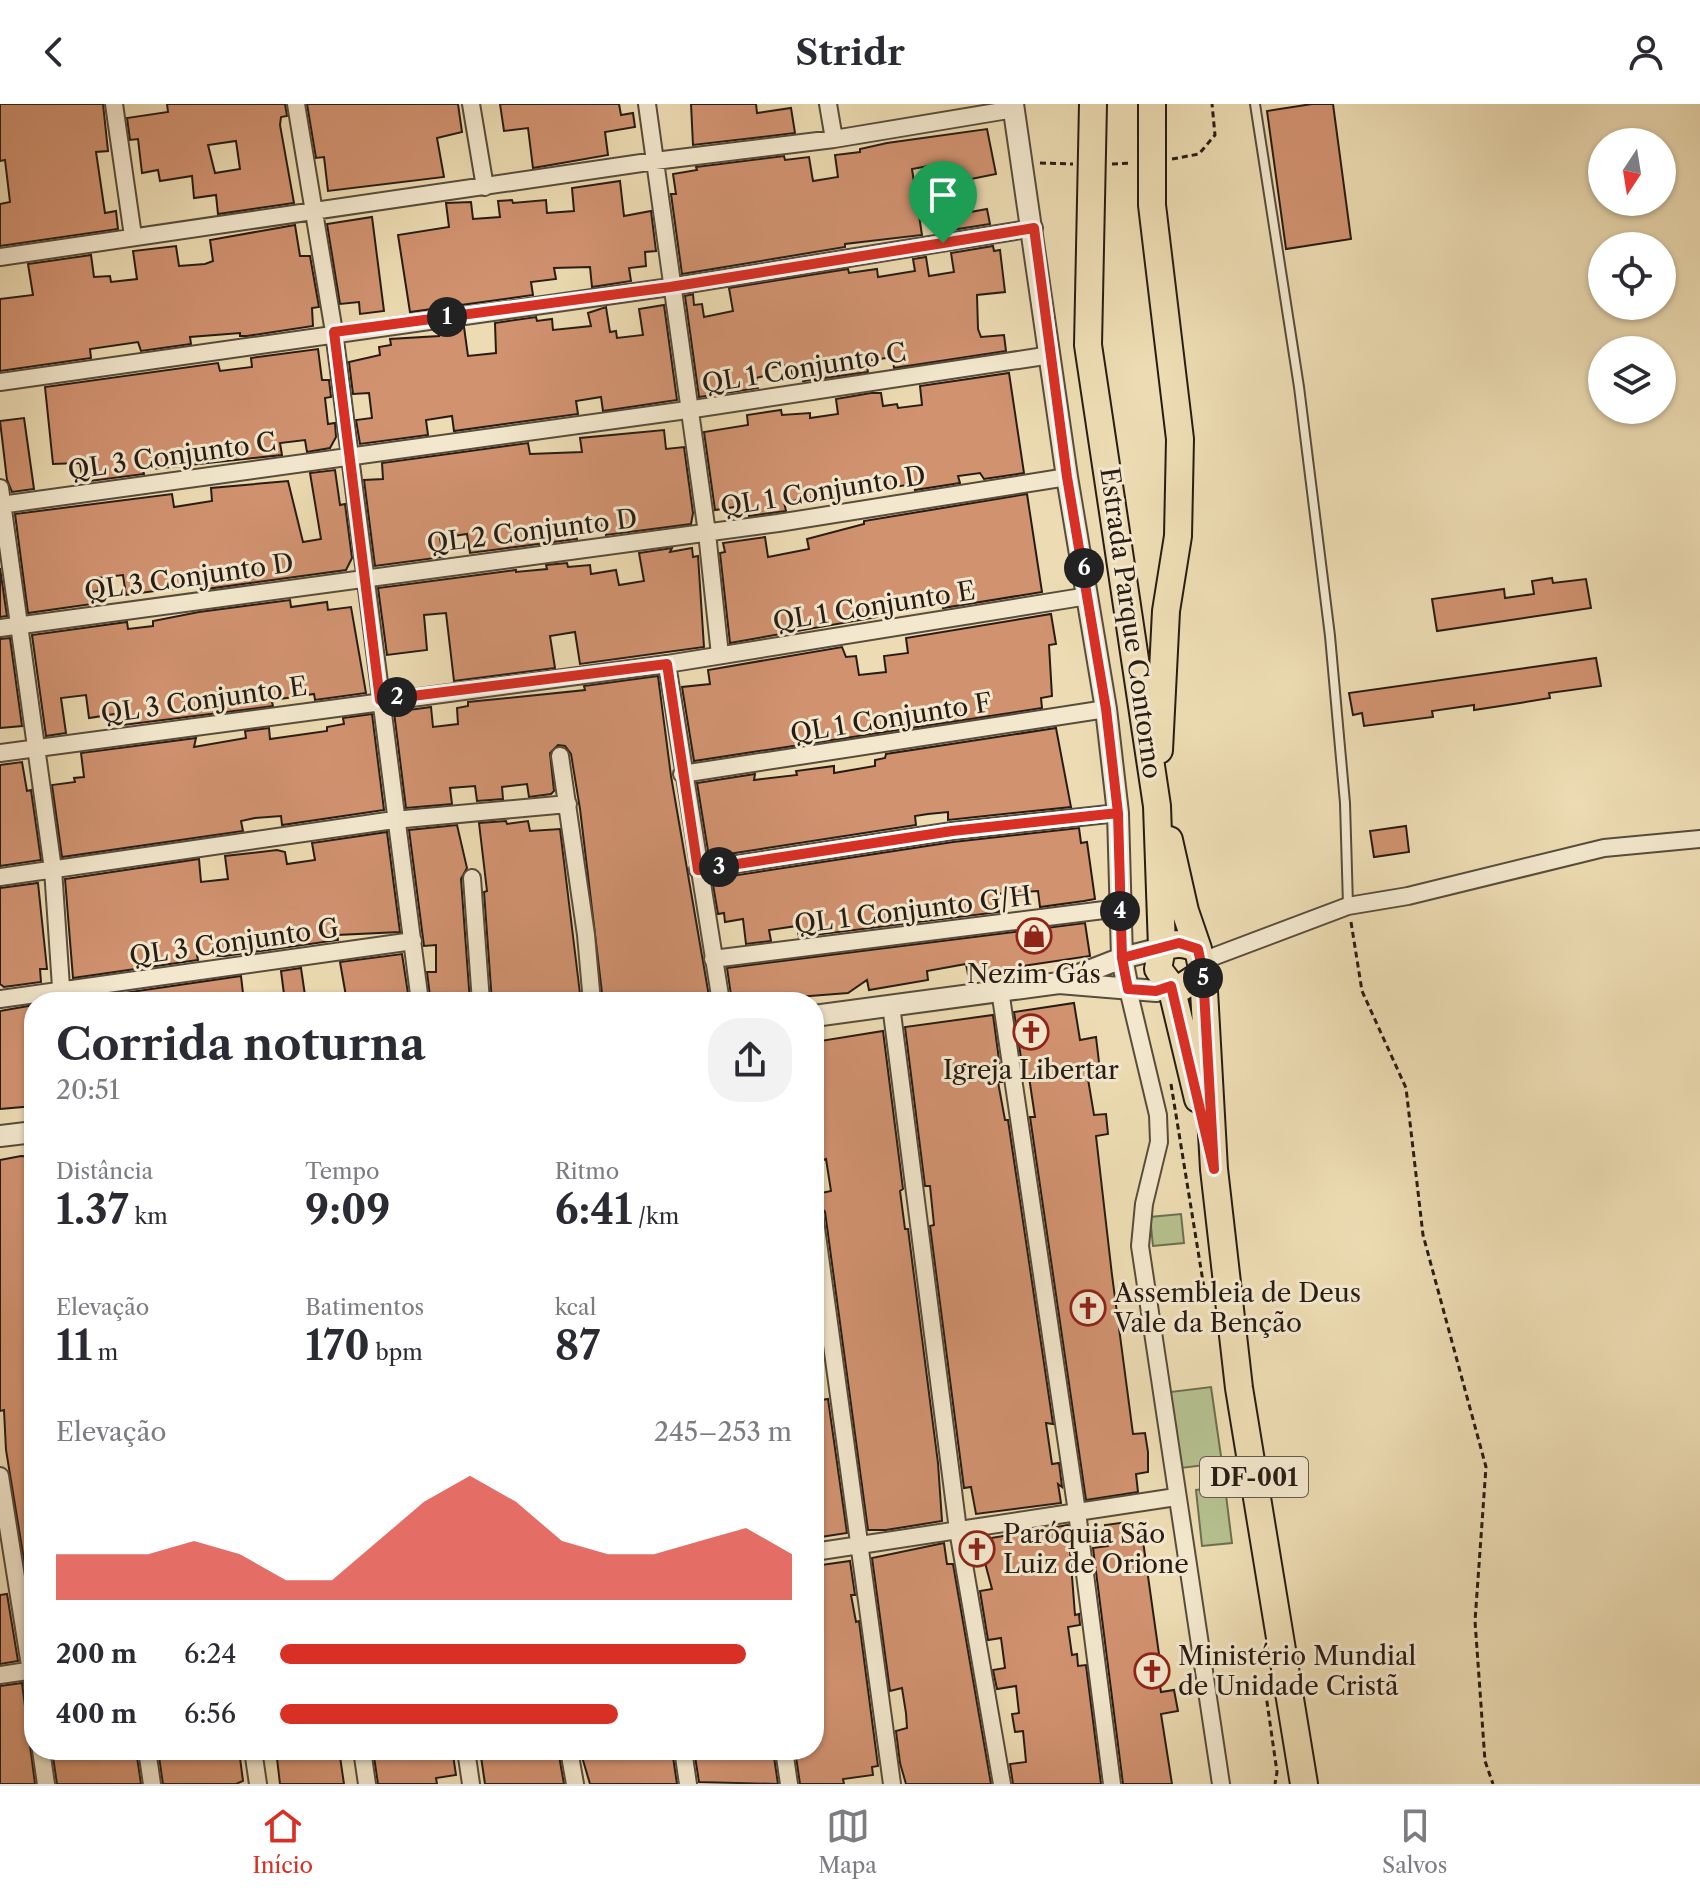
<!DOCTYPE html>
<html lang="pt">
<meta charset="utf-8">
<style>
body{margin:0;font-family:"Libre Caslon Text",serif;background:#f2f2f3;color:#2b2b33;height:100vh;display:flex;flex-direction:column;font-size:30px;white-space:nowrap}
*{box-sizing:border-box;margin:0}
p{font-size:26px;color:#7c7c81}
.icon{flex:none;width:44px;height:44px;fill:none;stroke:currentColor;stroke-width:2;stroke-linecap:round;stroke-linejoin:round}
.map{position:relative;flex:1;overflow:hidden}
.side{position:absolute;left:24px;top:888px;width:800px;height:768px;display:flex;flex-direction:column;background:#fff;border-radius:32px;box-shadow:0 2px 6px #0004}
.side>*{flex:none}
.needle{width:52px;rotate:192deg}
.buttons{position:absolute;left:1588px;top:24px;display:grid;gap:16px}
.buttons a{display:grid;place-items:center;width:88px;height:88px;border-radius:50%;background:#fff;box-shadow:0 2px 6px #0004;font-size:40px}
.pin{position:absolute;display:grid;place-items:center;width:68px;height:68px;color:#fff;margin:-82px -34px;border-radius:50% 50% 50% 0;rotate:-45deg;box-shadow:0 0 8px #0007}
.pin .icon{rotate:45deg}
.km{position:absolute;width:40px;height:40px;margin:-20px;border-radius:50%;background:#222;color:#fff;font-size:22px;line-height:40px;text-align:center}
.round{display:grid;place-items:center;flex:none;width:84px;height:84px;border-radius:32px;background:#f2f2f3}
.headline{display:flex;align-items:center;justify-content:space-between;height:136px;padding:0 32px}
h1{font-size:44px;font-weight:700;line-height:60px}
.stats{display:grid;grid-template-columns:repeat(3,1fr);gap:12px;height:136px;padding:8px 32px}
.stats div{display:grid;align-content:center}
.stats b{font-size:40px;font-weight:700}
.stats small{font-size:22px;font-weight:400}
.stats p{font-size:22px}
.chart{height:224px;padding:16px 32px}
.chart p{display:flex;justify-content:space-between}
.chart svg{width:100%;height:144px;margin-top:8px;fill:#d93025;opacity:.7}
ul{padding:0 32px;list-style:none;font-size:26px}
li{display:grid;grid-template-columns:128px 96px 1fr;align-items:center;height:60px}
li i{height:20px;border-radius:10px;background:#d93025}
header{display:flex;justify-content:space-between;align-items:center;height:104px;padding:0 32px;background:#fff;font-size:36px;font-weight:700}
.tabs{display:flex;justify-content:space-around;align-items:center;height:112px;border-top:2px solid #e1e1e2;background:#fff;font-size:22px;color:#7c7c81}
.tabs a{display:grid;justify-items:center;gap:4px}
.tabs .active{color:#d93025}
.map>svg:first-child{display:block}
.green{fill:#b5c18f;stroke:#6e6e52;stroke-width:2}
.building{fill:#d19270;stroke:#271c15;stroke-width:2;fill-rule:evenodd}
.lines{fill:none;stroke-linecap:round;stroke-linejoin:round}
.service-casing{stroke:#584c3c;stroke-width:12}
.minor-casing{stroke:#584c3c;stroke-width:20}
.tertiary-casing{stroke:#584c3c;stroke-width:24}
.primary-casing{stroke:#271c15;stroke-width:30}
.path{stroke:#271c15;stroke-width:3;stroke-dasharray:6 4;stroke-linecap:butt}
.service{stroke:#f3e8ce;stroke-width:8}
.minor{stroke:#f3e8ce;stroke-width:16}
.tertiary{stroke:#f3e8ce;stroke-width:20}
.primary{stroke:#eddcb3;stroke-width:26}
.route-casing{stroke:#fff;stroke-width:16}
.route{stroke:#d93025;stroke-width:10}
.labels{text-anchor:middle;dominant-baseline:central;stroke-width:6;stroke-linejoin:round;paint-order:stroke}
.shield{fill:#f3e8ce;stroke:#64594c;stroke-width:2}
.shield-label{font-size:24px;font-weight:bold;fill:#271c15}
.street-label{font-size:26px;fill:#271c15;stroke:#f3e8ce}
.poi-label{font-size:26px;fill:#271c15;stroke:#f3e8ce;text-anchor:start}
</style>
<header><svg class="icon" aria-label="back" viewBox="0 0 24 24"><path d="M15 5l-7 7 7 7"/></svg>Stridr<svg class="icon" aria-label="person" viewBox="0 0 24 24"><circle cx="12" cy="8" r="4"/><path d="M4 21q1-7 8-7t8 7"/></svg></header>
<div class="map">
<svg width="1700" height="1680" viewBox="0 0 1700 1680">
<rect width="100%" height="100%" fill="#eddcb3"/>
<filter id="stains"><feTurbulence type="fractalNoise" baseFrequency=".0025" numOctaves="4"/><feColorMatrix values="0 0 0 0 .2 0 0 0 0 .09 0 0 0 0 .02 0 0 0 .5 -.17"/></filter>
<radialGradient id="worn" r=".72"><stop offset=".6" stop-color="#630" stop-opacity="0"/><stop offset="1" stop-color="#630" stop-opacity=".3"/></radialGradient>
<path class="green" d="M1181,1110l3,29 -31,3 -3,-29z
M1211,1283l11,76 -41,5 -11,-76z
M1225,1383l7,56 -30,3 -6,-56z"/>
<path class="building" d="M0,0h103l5,47 -12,1 9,61 11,-2 2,18 -118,17v-42l10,-2 -5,-42 -5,1z
M167,0h118l2,12 -6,1 -1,8 14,78 -76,11 -2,-19 -22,3 -2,-22 -32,5 -2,-11 -16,3 -4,-34 -8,1 -3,-22 41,-6zM236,37l4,28 -25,4 -7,-28z
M307,0h151l4,28 -25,6 7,39 -116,14 -4,-34 -8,1z
M500,0h119l2,11 12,-2 2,14 -30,5 3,23 -75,13 -5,-40 -24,3z
M691,0h65l1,9 34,-5 4,25 -102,12z
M1312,0h21l18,135 -65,10 -19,-138z
M987,25l9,45 -35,7 4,32 22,-4 3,15 -45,7 -16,-65 -17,3 10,66 -77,9v3l-163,27 -11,-80h5l-3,-20 24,-4 -1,-3 88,-11 1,4 24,-3 4,24 25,-4 -3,-22 25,-3v-3l27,-6z
M620,77l4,35 27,-5 5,40 -11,1 1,14 -17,2 2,13 -39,6 -2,-20 -36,1 2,11 -25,3 2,13 -123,17 -12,-77 51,-8 -3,-24 25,-1 2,17 27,-2 -2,-16 14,-1 1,3 33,-3 1,13 27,-2 -2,-23z
M372,113l12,94 -24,3 -1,-12 -19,2 -13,-80z
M295,121l5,31h10l9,51 -7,1 1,18 -66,10h-7v-3l-50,4 1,7 -50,7 -3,-9 -48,7 1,9 -91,13v-72l33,-4 -5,-31 63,-9 3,22 16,-1 1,6 26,-3 -4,-28 43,-5 3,20 26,-2 8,-3 -3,-21z
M993,142l1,5 6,-1 5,42 -28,3 1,34 3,8 23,-2 2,16 -112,17 -1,-11 -27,4 2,11 -65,9 -1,-7 -10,2 -2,-11 -27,4 1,7 -8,2 2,10 -59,9 -14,-101 8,-2 1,11 8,-1 2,13 29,-6 -4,-23 119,-19 1,4 28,-4 1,8 37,-6 -2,-12 13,-2 3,19 25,-4 -3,-19z
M664,201l13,95 -74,11 -2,-14 -25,4 2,13 -124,17 -2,-15 -26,4 2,15 -68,9 -4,-24 16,-2 -3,-25 -16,1 -4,-32 31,-7 -1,-8 12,-2 -1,-6 49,-3 -1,-5 26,-4 4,29 28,-3 -1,-30 41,-6 1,4 15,-2 1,11 38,-4 -3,-13 18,-6 4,25 6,-1 1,7 26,-3 -4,-26z
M318,245l4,31h7l2,17 -6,1 3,26 7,-1 1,14 -6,11 -23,4 -2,-12 -25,3 2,12 -139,15 1,4 -61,8 -3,-19 -27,1 -8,-77 173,-24 2,8 32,-4 -1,-9z
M1009,269l15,100 -40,6 -4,-6 -22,3 2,7 -45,7 -1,-6 -130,18 2,9 -37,5 -1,-11 -33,5 -11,-78 44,-7 -1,-10 34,-5 1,5 28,-2v5l28,-4 -2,-15 35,-6h10l2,13 14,-2 1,4 24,-3 -2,-19z
M24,314l10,71 -22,3 -5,-12 -7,-59z
M664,326l2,19 18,-2 9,66 -2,11 -85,11 -1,-10 -29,3 1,11 -107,14 -3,-19 -27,4 3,19 -68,9 -11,-86 19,-1 -1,-16 146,-20 2,11 52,-2 -2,-14z
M335,366l5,35 5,-1 7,54 -6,12 -147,20v-5l-73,10 -3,-20 -26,3 2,13 -8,1 1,12 -64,9 -13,-99 157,-20 2,13 38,-6 -1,-13 77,-7 15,61 18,-3 -11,-66z
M1027,390l15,98 -99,16 -1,-8 -41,6 -2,-6 -24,4 2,13 -147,26 -10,-90 5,-1 -2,-9 42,-6 3,20 41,-8 -2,-10 57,-15v-3z
M672,444l-2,4 22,-4 1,9 5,-1 6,91 -124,17 -5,-32 -25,4 5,32 -101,13 -8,-68 -22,2 3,35 -40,5 -9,-67 138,-18v2l31,-3 -1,-4 21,-2 1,4 22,-2 1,9 25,-4 3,15 25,-4 -5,-28z
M0,464l7,48 -7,1z
M1552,474l1,5 33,-4 5,29 -154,23 -5,-32 72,-10 1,9 29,-4 -2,-13z
M290,496l1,7 36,-5 1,8 23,-3 15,86 -51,7 -1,-6 -34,5 -8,3 1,4 -157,20 -1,-12 -26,4 -3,-23 -25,3 5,35 -20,3 -14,-101 95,-13 1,7 25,-3v-5l46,-9z
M1051,510l5,30 -7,1 3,51 -11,2 1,10 -348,53 -12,-74 28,-3 -2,-14 134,-23 4,10 10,-1 3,19 27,-3 -2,-16 24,-3 -2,-15z
M10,534l12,88 -22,2v-89z
M1596,554l5,28 -52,7 1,5 -30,5 -46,7v-5l-42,6 1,6 -69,9 -2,-13 -9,2 -4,-22z
M658,572l13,100 39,226 -107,-1 -23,-192 -9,-55 -6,-8 -7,-1 -8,8 4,38 -3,3 -22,3 -2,-13 -25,3 1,12 -26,2 -2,-15 -25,2 2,16 -46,4 -12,-96 37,-5 2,20 25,-3 -1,-16 11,-2v-4l117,-12 -1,-4z
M372,610l12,96 -102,15 -1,-9 -26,2 -14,3 2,10 -181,26 -10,-72 23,-3 -1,-4 10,-1 -3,-24 115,-15 -2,9 52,-9 -1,-7 24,-3 1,11 57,-8v-4l17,-3 -1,-6z
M1056,624l15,79 -123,13v-8l-20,2 -13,2 1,9 -207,32 -12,-74 58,-9 -1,6 43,-5 -1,-4 38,-5v7l41,-7v-6l10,-2 1,-4z
M22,658l5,29 4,-1 10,70 -41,6v-101z
M506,717l1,3 21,-3 2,10 30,-2 21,173h-89l-8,-110 3,-1 -8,-68z
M457,721l10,43 -6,11 9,123h-11v-8l-29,2 -3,-24h9v-27l-12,1 -15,-116z
M1406,722l3,26 -35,5 -4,-26z
M1079,724l2,15 6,-1 8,57 -11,2 -44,6 -2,-16 -42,3 3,18 -200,25 -2,-11 -28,4 2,11 -25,3 -3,-25 -18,3 -1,-9 -6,1 -6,-35 241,-37z
M387,728l13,100 -63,3 1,5 -113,16 -28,-1 1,5 -125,18 -8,-99 134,-20 2,23 27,-3 -3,-23 52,-6 8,2 2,12 28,-4 -3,-17z
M38,779l9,86h-7l1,13 -37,5 -4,-3v-96z
M1085,819l5,33 -122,18 -2,-10 -39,7 1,9 -59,10 -2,-10 -19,13 -116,9 -5,-34z
M402,850l7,46 -62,2 -7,-40z
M301,864l5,34h-21l-4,-31z
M241,872l3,26h-141v-6z
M1074,899l6,37 16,-3 4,34 -13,2 7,42 12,-1 2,20 -12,2 16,139 21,159 12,-1 3,19v20l-12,2 2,18 -52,8 -56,-383h5l-6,-40 -5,1 -10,-66z
M34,901v101l-34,3v-98z
M993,911l9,67h-4l7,38h3l45,304 -7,-1 6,41 7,-1 3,24 -4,-3 3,19 -85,11 -5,-27 -7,1 -34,-262 4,-1 -4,-39h-5l-20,-159z
M883,927l20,158 -3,2 5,38h3l30,234 4,58 -56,9h-18l-43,-318 -7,-9 5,-1 -2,-9 10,-2 -5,-32 -10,4 -2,-12v-109z
M21,1052l13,1v464l-28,-171 -2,-40 -4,1v-251z
M828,1295l19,134 -33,5v-137z
M1127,1418l2,9 12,-2 2,12 16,113h-4l6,38 13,-2 4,21 -17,3 11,70h-49l-30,-236 15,-2 -3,-21z
M1068,1421l7,90 4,-1 1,11 -12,2 4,28 5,-1 1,12 8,-1 15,119h-88l-3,-20 16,-2 -3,-31 -8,1 -3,-18 7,-1 -3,-27 -19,3 -4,-19 12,-2 -4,-30 -13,2 -8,-49 12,-2 -13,-49z
M944,1439l3,21h6l38,220h-85l-6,-21 -4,-32 11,-3 -1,-15 -4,-25 -12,3 -18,-133z
M850,1457l5,34h-4l5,27 3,-1 19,145 -6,1 1,8 -30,4 1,5h-44l-5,-34h19v-184z
M7,1490l11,67 -18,3v-69z
M22,1579l13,101h-35v-98z
M52,1646h84l5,34h-84z
M158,1646h81l4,31 -7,3h-73z
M276,1646h63l5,34h-64z
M373,1646h75v6l5,-1 3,20 -20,3 1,6h-59z
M480,1646h78l6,34h-79z
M580,1646h92l5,34h-87z
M694,1646h79l5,34 -79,-2z"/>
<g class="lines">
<defs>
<path id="service" d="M1255,0l44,283 31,249 15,167 3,102"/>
<path id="minor" d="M114,0l19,132
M296,0l38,228 86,670
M471,0l14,83
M647,0l60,429 13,122
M828,0l6,35
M0,153l655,-96 179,-22 180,-30
M0,278l670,-95 364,-59
M0,384l53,381 9,133
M0,401l687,-95 364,-55
M0,524l778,-105 289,-46
M667,560l54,338
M0,649l667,-89 421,-68
M560,652l26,179 6,67
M682,670l424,-65
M698,766l254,-39 166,-18
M0,773l394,-57 174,-16
M472,774l9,124
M713,855l407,-51
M1202,857l146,-55 60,-10 196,-48 96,-9
M1128,885l30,126 1,27 -15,62 -4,42 81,538
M1000,886l77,522 35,272
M0,895l413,-58
M891,901l67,525 44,254
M814,1109l78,571
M0,1372l34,215
M814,1448l362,-55
M0,1571l34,-5
M41,1646l5,34
M147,1646l5,34
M253,1646l5,34
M362,1646l5,34
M466,1646l5,34
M569,1646l6,34
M683,1646l5,34
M784,1646l5,34"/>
<path id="tertiary" d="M1013,0l54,373 39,232 12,104 4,145 6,31
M1063,877l59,-23 40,-10
M814,912l245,-33 97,8 15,-5
M0,1032l34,-4"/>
<path id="primary" d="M1093,0l-5,241 69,461 5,142
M1152,0v101l28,234 -2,97 -12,75 -7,139
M1169,736l16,71 13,38
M1203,869l-21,14 -11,-1 -13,-17 4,-21c14,-6 22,-5 36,1l5,24 11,196 25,219 65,396
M1171,882l27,113"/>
</defs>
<use href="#service" class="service-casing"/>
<use href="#minor" class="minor-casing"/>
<use href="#tertiary" class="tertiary-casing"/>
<use href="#primary" class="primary-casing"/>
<path class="path" d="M1172,55l27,-5 16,-19 -3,-31
M1040,59l33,1
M1112,60l20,-1
M1351,818l11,69 44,97 17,147 63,232 -11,154 10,140 8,23
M1171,980l34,210
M1264,1577l13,91 -2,12"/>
<use href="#service" class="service"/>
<use href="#minor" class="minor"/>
<use href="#tertiary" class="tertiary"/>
<use href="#primary" class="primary"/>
</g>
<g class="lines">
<defs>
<path id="route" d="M943,139l-273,44 -336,45 46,368 287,-36 31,206 254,-39 166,-18 4,145 6,31 28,2 15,-5 43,183 -11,-196 -5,-24 -19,-6 -57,15 -4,-145 -12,-104 -39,-232 -33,-249 -91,15"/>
</defs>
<use href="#route" class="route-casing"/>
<use href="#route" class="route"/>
</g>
<defs>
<symbol id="shop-ring" viewBox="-11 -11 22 22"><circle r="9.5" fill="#f3e8ce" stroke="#8f2418" stroke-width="1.5"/><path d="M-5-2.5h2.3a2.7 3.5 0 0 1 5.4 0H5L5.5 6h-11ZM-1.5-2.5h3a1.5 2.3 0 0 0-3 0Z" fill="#8f2418"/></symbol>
<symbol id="church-ring" viewBox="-11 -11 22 22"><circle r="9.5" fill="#f3e8ce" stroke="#8f2418" stroke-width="1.5"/><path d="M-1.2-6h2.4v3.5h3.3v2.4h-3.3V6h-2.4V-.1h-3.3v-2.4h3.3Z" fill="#8f2418"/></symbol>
</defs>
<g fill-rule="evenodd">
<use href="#shop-ring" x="1014" y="812" width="40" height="40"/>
<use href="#church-ring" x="1011" y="908" width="40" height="40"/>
<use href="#church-ring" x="1068" y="1184" width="40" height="40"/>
<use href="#church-ring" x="957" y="1425" width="40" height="40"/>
<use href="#church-ring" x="1132" y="1547" width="40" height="40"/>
</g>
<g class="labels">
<rect class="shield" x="1200" y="1353" width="108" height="40" rx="6"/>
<g class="shield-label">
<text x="1254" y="1373">DF-001</text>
</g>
<g class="street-label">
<text transform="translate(804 264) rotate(-9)">QL 1 Conjunto C</text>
<text transform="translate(172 352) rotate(-8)">QL 3 Conjunto C</text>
<text transform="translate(823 387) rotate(-9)">QL 1 Conjunto D</text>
<text transform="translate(532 427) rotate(-7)">QL 2 Conjunto D</text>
<text transform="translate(189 473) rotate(-8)">QL 3 Conjunto D</text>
<text transform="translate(874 502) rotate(-9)">QL 1 Conjunto E</text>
<text transform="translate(1131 519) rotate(82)">Estrada Parque Contorno</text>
<text transform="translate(204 596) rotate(-8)">QL 3 Conjunto E</text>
<text transform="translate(891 614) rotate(-9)">QL 1 Conjunto F</text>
<text transform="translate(913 806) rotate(-7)">QL 1 Conjunto G/H</text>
<text transform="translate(234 838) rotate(-8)">QL 3 Conjunto G</text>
</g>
<g class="poi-label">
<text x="1034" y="870" text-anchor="middle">Nezim Gás</text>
<text x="1031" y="966" text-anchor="middle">Igreja Libertar</text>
<text x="1114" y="1189">Assembleia de Deus<tspan x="1114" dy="30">Vale da Benção</tspan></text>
<text x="1003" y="1430">Paróquia São<tspan x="1003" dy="30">Luiz de Orione</tspan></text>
<text x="1178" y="1552">Ministério Mundial<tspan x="1178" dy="30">de Unidade Cristã</tspan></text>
</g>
</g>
<rect width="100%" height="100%" filter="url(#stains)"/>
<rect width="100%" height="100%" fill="url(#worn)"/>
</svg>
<div class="buttons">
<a><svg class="needle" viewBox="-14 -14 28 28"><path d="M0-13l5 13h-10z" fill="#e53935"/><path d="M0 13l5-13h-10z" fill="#7c7c81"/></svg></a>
<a><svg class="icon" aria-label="locate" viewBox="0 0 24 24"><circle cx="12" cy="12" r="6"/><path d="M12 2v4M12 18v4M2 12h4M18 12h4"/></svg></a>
<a><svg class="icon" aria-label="layers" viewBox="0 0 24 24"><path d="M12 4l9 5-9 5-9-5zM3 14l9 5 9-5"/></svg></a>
</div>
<div class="pin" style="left:943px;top:139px;background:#1e9e55"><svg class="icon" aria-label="arrive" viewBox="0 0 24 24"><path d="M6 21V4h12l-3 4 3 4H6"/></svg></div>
<b class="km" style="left:447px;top:213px">1</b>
<b class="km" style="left:397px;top:593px">2</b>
<b class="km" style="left:719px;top:763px">3</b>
<b class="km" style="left:1120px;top:807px">4</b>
<b class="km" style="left:1203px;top:874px">5</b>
<b class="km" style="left:1084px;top:464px">6</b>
<section class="side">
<div class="headline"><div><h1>Corrida noturna</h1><p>20:51</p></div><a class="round"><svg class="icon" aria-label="share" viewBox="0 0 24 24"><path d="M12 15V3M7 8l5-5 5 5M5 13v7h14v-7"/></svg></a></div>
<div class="stats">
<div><p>Distância</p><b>1.37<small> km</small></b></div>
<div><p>Tempo</p><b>9:09</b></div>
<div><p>Ritmo</p><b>6:41<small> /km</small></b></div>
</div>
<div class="stats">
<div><p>Elevação</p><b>11<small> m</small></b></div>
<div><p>Batimentos</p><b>170<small> bpm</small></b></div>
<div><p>kcal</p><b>87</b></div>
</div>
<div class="chart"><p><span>Elevação</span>245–253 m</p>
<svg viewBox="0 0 160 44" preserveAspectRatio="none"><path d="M0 44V30L10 30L20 30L30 26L40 30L50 38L60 38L70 26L80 14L90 6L100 14L110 26L120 30L130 30L140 26L150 22L160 30V44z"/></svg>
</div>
<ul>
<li><b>200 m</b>6:24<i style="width:91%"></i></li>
<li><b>400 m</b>6:56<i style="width:66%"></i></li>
</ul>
</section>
</div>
<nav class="tabs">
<a class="active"><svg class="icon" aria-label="home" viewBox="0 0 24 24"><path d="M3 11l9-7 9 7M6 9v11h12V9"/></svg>Início</a>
<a><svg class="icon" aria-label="map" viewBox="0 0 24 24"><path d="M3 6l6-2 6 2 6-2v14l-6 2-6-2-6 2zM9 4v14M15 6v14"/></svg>Mapa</a>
<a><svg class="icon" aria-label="saved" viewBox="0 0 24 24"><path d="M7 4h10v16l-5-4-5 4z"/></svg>Salvos</a>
</nav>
